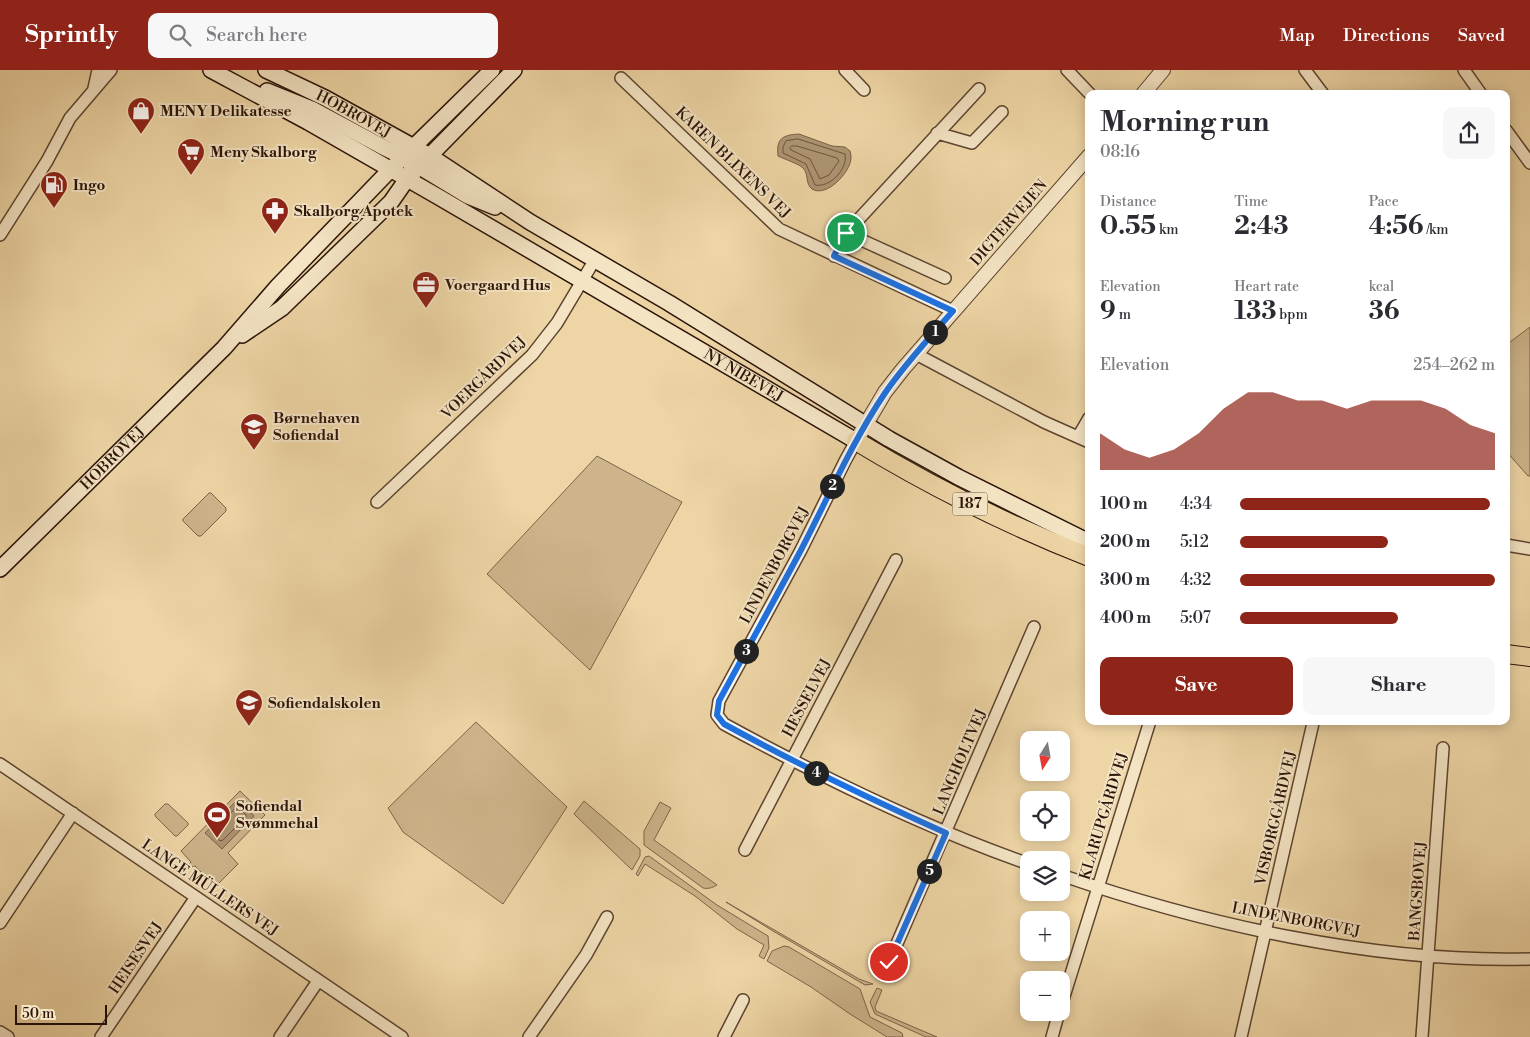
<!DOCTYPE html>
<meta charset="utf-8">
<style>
body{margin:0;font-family:"Libre Bodoni",serif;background:#f7f7f7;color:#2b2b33;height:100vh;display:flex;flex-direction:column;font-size:19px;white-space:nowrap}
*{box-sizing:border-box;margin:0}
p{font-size:16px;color:#7c7c81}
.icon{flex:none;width:28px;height:28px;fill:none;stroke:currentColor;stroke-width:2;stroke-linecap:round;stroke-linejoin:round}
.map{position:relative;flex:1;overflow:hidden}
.side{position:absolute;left:1085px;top:20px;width:425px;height:635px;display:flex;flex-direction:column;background:#fff;border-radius:10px;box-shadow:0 2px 12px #0003}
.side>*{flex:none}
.needle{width:32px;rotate:191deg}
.tools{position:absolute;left:1020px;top:661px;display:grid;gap:10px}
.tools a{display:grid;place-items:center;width:50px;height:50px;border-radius:10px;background:#fff;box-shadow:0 2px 12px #0003;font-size:25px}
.scale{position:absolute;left:15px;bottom:12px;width:92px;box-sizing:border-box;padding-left:5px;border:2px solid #2b1408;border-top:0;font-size:14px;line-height:18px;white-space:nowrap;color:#2b1408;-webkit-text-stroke:4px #f4e4c4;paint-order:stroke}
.pin{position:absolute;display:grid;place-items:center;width:42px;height:42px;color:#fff;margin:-21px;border:2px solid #fff;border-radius:50%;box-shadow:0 1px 5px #0007}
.km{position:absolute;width:25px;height:25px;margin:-12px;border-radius:50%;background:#222;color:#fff;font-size:14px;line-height:25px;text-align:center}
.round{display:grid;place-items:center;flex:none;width:52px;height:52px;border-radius:10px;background:#f7f7f7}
.head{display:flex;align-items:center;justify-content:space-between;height:85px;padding:0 15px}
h1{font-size:28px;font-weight:700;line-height:38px}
.metrics{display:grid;grid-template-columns:repeat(3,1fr);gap:8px;height:85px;padding:5px 15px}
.metrics div{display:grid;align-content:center}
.metrics b{font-size:25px;font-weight:700}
.metrics small{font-size:14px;font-weight:400}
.metrics p{font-size:14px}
.chart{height:140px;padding:10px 15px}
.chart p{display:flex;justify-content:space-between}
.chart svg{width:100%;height:90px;margin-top:5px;fill:#8f2418;opacity:.7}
.primary-button{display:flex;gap:10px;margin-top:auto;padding:10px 15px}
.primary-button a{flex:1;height:58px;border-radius:10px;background:#8f2418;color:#fff;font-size:20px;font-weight:700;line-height:58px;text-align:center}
.primary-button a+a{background:#f7f7f7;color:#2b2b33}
ul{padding:0 15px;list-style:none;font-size:16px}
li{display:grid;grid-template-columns:80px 60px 1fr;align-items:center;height:38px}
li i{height:12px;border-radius:6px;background:#8f2418}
header{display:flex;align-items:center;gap:30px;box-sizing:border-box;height:70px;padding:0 25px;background:#8f2418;color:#fff}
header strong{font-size:24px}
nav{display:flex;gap:28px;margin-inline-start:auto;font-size:18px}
.search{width:350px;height:45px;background:#f7f7f7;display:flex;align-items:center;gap:12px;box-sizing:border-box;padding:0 18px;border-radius:10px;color:#7c7c81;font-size:19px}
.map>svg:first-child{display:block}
.green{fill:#cdb48a;stroke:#7c6449}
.water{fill:#ac9370;stroke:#786046}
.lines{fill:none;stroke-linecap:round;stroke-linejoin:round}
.shore{stroke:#6c543c;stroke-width:1}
.minor-casing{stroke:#5c442f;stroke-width:14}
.tertiary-casing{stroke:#5c442f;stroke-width:16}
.secondary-casing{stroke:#2b1408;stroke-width:18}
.trunk-casing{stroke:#2b1408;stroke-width:20}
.minor{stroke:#f4e4c4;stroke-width:11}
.tertiary{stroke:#f4e4c4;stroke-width:14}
.secondary{stroke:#f4e4c4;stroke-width:15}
.trunk{stroke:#eed5a5;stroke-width:18}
.route-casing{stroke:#fff;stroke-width:10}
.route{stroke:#1a73e8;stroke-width:6}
.labels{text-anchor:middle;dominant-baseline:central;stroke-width:4;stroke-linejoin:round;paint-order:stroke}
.shield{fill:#f4e4c4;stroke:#675240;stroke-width:1}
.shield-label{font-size:14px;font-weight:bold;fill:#2b1408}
.poi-label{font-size:15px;font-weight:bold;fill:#2b1408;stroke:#f4e4c4;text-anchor:start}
.street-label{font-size:15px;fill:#2b1408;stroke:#f4e4c4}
</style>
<header>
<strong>Sprintly</strong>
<div class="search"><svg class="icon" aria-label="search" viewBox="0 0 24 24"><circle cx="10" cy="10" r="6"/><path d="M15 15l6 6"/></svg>Search here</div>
<nav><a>Map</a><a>Directions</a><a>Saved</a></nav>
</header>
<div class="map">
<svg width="1530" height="967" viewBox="0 0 1530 967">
<rect width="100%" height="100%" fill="#eed5a5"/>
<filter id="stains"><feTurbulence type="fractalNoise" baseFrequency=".004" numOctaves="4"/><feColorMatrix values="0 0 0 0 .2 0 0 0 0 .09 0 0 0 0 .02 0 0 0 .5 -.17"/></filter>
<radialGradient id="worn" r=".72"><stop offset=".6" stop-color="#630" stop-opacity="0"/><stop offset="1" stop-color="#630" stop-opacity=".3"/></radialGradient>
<path class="green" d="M1530,257v149h-2l-22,-25v-106z
M597,386l85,46 -92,168 -103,-96z
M209,423h2l15,15v3l-25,25h-3l-15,-15v-2z
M476,652l91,85 -64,97 -100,-72 -15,-24z
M240,721l25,24 -37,38 10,11 -22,22 -11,-10 -2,1 -3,-3 1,-2 -6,-6 -2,1 -4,-3 2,-2 -10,-11z
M584,731l56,48v7l-8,14 -58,-56z
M660,732l11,6 -17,32 63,45c-5,3 -9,4 -14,3l-59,-43v-14z
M165,734h3l20,19v2l-11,11h-2l-20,-20v-2z
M649,786l68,49 51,31 1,12 -5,11 -5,-3 5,-11 -27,-16 -42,-33 -50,-32 -7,12 -2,-2 9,-17z
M726,832l133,77 14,5 -8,1 -92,-54z
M784,876l5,1 71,42 10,28 32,16 1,4h-16l-37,-23 -39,-27 -44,-26 5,-10z
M877,918l5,2 -7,17 1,4 61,26h-11l-51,-23 -5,-12z"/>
<path class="water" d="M799,64l33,12 13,1 5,4c1,3 1,5 1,8 -1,13 -24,39 -39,30 -7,-5 -3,-15 -9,-21 -4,-4 -19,-9 -25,-12 -2,-18 5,-21 21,-22z
M237,730l17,16 -32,33 -17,-16z"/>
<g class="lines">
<path class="shore" d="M798,69l47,15c3,15 -15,34 -30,31l-9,-21 -23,-11v-6l3,-6z
M792,76h5l40,12 2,3 -10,14 -9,4 -10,-20 -19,-9 -1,-2z
M236,738h3l7,7v2l-23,23 -3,1 -6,-7 -1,-2z"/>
<defs>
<path id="minor" d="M845,0l19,20
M1067,0l23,24
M1305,0l18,24
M1464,0l17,24
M621,8l158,151 174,82
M94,18l4,-18
M1506,60l24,33
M937,63l35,10 30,-31
M846,163l99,45
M0,165l47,-74 23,-43 41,-48
M834,186l12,-23 133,-144
M916,284l128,68 45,20
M1078,367l11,-19
M856,371l-11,20 -44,89 -82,151 -2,14 7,9c99,54 199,103 305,140
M377,432l155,-147 25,-32 37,-62
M1506,475l24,4
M0,694l402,273
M745,780l151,-290
M1061,805c145,50 315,88 469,84
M0,853l73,-110
M889,892l145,-335
M1061,936l89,-285
M0,962l8,5
M101,967l95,-140
M280,967l38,-56
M529,967l57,-82 21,-38
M724,967l19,-37
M1052,967l7,-25
M1241,967l72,-314
M1422,967l21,-289"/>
<path id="tertiary" d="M1143,24l20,-24
M856,371l29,-49 18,-23 186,-213"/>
<g id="secondary">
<path id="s1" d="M211,0l97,52 129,74 419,245"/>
<path id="s2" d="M266,0l59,28 105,58 100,66 139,81 220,136 69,38 131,65"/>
<path d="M267,21l47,19 67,36 22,11 8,1"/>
<path d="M411,96l9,1 48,29 27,11"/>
<path d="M242,265l40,-27 109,-106 16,-23 107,-109"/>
<path id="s3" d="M0,499l224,-221 54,-62 112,-116 102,-100"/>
</g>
<path id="trunk" d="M856,371c74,45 152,84 233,116
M1506,584l24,3"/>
</defs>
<use href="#minor" class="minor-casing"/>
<use href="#tertiary" class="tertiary-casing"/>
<use href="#secondary" class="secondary-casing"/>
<use href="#trunk" class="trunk-casing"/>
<use href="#minor" class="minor"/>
<use href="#tertiary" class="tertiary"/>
<use href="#secondary" class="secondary"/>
<use href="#trunk" class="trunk"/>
</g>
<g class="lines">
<defs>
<path id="route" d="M846,163l-12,23 119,55c-23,26 -48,53 -68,82 -33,49 -57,105 -84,157 -27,51 -55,101 -82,151l-2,14 7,9c73,40 146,75 222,109l-57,129"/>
</defs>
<use href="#route" class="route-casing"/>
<use href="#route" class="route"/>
</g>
<defs>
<symbol id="shop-pin" viewBox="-11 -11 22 30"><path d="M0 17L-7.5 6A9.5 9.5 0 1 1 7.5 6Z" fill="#8f2418" stroke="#f4e4c4"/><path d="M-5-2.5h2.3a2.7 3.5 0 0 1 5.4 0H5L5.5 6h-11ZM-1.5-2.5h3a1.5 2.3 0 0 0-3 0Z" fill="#fff"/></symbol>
<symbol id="supermarket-pin" viewBox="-11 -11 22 30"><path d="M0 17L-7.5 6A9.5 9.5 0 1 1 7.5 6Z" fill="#8f2418" stroke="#f4e4c4"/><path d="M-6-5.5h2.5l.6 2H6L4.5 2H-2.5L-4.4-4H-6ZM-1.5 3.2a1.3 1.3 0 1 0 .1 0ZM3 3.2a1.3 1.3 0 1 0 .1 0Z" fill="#fff"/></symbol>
<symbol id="fuel-pin" viewBox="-11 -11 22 30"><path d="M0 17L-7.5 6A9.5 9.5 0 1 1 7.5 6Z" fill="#8f2418" stroke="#f4e4c4"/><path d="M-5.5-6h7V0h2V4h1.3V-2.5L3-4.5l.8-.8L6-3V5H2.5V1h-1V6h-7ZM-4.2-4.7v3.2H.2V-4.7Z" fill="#fff"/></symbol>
<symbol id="pharmacy-pin" viewBox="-11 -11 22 30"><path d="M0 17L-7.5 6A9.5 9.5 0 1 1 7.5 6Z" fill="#8f2418" stroke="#f4e4c4"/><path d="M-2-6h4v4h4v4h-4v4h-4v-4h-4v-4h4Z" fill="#fff"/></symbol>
<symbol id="office-pin" viewBox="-11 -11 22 30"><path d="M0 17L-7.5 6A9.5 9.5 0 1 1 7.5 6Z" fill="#8f2418" stroke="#f4e4c4"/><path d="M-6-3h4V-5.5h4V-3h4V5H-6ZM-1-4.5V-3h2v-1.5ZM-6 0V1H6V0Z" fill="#fff"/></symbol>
<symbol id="school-pin" viewBox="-11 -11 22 30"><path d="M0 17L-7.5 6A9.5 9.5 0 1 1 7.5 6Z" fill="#8f2418" stroke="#f4e4c4"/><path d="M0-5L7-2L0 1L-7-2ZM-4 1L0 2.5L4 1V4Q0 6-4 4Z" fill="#fff"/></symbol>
<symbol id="stadium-pin" viewBox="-11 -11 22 30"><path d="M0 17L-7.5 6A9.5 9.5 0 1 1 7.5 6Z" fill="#8f2418" stroke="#f4e4c4"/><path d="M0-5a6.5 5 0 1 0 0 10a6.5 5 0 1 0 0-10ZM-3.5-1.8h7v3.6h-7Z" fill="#fff"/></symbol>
</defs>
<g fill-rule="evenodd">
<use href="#shop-pin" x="125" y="25" width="32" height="43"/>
<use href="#supermarket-pin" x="175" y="66" width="32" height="43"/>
<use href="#fuel-pin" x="38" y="99" width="32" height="43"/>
<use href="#pharmacy-pin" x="259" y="125" width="32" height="43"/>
<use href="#office-pin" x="410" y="199" width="32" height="43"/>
<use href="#school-pin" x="238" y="341" width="32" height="43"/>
<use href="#school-pin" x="233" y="617" width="32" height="43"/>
<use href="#stadium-pin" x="201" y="729" width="32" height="43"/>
</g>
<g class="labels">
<rect class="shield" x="952.5" y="422.5" width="35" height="23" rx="4"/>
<g class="shield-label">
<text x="970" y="434">187</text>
</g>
<g class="poi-label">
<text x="160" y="41">MENY Delikatesse</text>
<text x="210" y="82">Meny Skalborg</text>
<text x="73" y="115">Ingo</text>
<text x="294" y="141">Skalborg Apotek</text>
<text x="445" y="215">Voergaard Hus</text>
<text x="273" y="348">Børnehaven<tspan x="273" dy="17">Sofiendal</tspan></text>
<text x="268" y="633">Sofiendalskolen</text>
<text x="236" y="736">Sofiendal<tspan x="236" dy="17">Svømmehal</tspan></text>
</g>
<g class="street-label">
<text stroke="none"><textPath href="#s2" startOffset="98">HOBROVEJ</textPath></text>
<text transform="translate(733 93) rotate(44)">KAREN BLIXENS VEJ</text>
<text transform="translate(1009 153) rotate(-49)">DIGTERVEJEN</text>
<text stroke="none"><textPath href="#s1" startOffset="614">NY NIBEVEJ</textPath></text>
<text transform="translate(484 308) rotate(-44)">VOERGÅRDVEJ</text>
<text stroke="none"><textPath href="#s3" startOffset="158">HOBROVEJ</textPath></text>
<text transform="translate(775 495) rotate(-62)">LINDENBORGVEJ</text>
<text transform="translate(807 628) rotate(-62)">HESSELVEJ</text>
<text transform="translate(960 692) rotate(-67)">LANGHOLTVEJ</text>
<text transform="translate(1104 746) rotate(-73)">KLARUPGÅRDVEJ</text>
<text transform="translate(1276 748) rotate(-77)">VISBORGGÅRDVEJ</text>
<text transform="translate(210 818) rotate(34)">LANGE MÜLLERS VEJ</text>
<text transform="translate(1418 821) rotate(-86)">BANGSBOVEJ</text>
<text transform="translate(1296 850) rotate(11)">LINDENBORGVEJ</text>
<text transform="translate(136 888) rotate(-56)">HEISESVEJ</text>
</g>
</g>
<rect width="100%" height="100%" filter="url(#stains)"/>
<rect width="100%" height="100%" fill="url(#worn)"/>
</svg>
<div class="tools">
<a><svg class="needle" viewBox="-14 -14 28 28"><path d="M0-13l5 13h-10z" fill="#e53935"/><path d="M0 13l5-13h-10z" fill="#7c7c81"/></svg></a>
<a><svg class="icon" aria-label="locate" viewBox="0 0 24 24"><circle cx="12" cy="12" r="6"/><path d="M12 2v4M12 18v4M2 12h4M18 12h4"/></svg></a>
<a><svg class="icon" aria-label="layers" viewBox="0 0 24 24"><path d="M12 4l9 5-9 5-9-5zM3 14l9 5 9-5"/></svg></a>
<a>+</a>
<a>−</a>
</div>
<div class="scale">50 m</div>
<div class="pin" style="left:846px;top:163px;background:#1e9e55"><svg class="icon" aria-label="arrive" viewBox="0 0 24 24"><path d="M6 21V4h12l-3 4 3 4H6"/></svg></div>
<div class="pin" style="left:889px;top:892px;background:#d93025"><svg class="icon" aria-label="check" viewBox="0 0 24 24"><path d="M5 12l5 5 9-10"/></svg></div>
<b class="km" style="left:935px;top:262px">1</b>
<b class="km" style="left:832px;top:416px">2</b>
<b class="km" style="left:746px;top:581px">3</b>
<b class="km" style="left:816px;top:703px">4</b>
<b class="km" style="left:929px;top:801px">5</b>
<section class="side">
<div class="head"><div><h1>Morning run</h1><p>08:16</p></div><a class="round"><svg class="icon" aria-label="share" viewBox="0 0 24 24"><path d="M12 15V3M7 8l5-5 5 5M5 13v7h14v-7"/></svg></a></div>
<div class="metrics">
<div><p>Distance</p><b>0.55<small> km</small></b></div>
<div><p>Time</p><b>2:43</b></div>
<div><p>Pace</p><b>4:56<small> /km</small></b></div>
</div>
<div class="metrics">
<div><p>Elevation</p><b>9<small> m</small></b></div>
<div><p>Heart rate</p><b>133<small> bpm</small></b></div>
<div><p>kcal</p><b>36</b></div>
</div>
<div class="chart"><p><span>Elevation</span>254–262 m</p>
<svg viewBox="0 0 160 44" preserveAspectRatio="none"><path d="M0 44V26L10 34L20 38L30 34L40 26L50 14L60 6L70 6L80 10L90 10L100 14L110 10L120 10L130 10L140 14L150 22L160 26V44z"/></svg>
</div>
<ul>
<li><b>100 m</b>4:34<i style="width:98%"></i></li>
<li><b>200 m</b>5:12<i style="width:58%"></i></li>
<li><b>300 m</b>4:32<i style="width:100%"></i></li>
<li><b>400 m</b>5:07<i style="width:62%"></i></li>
</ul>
<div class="primary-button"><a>Save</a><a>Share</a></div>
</section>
</div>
